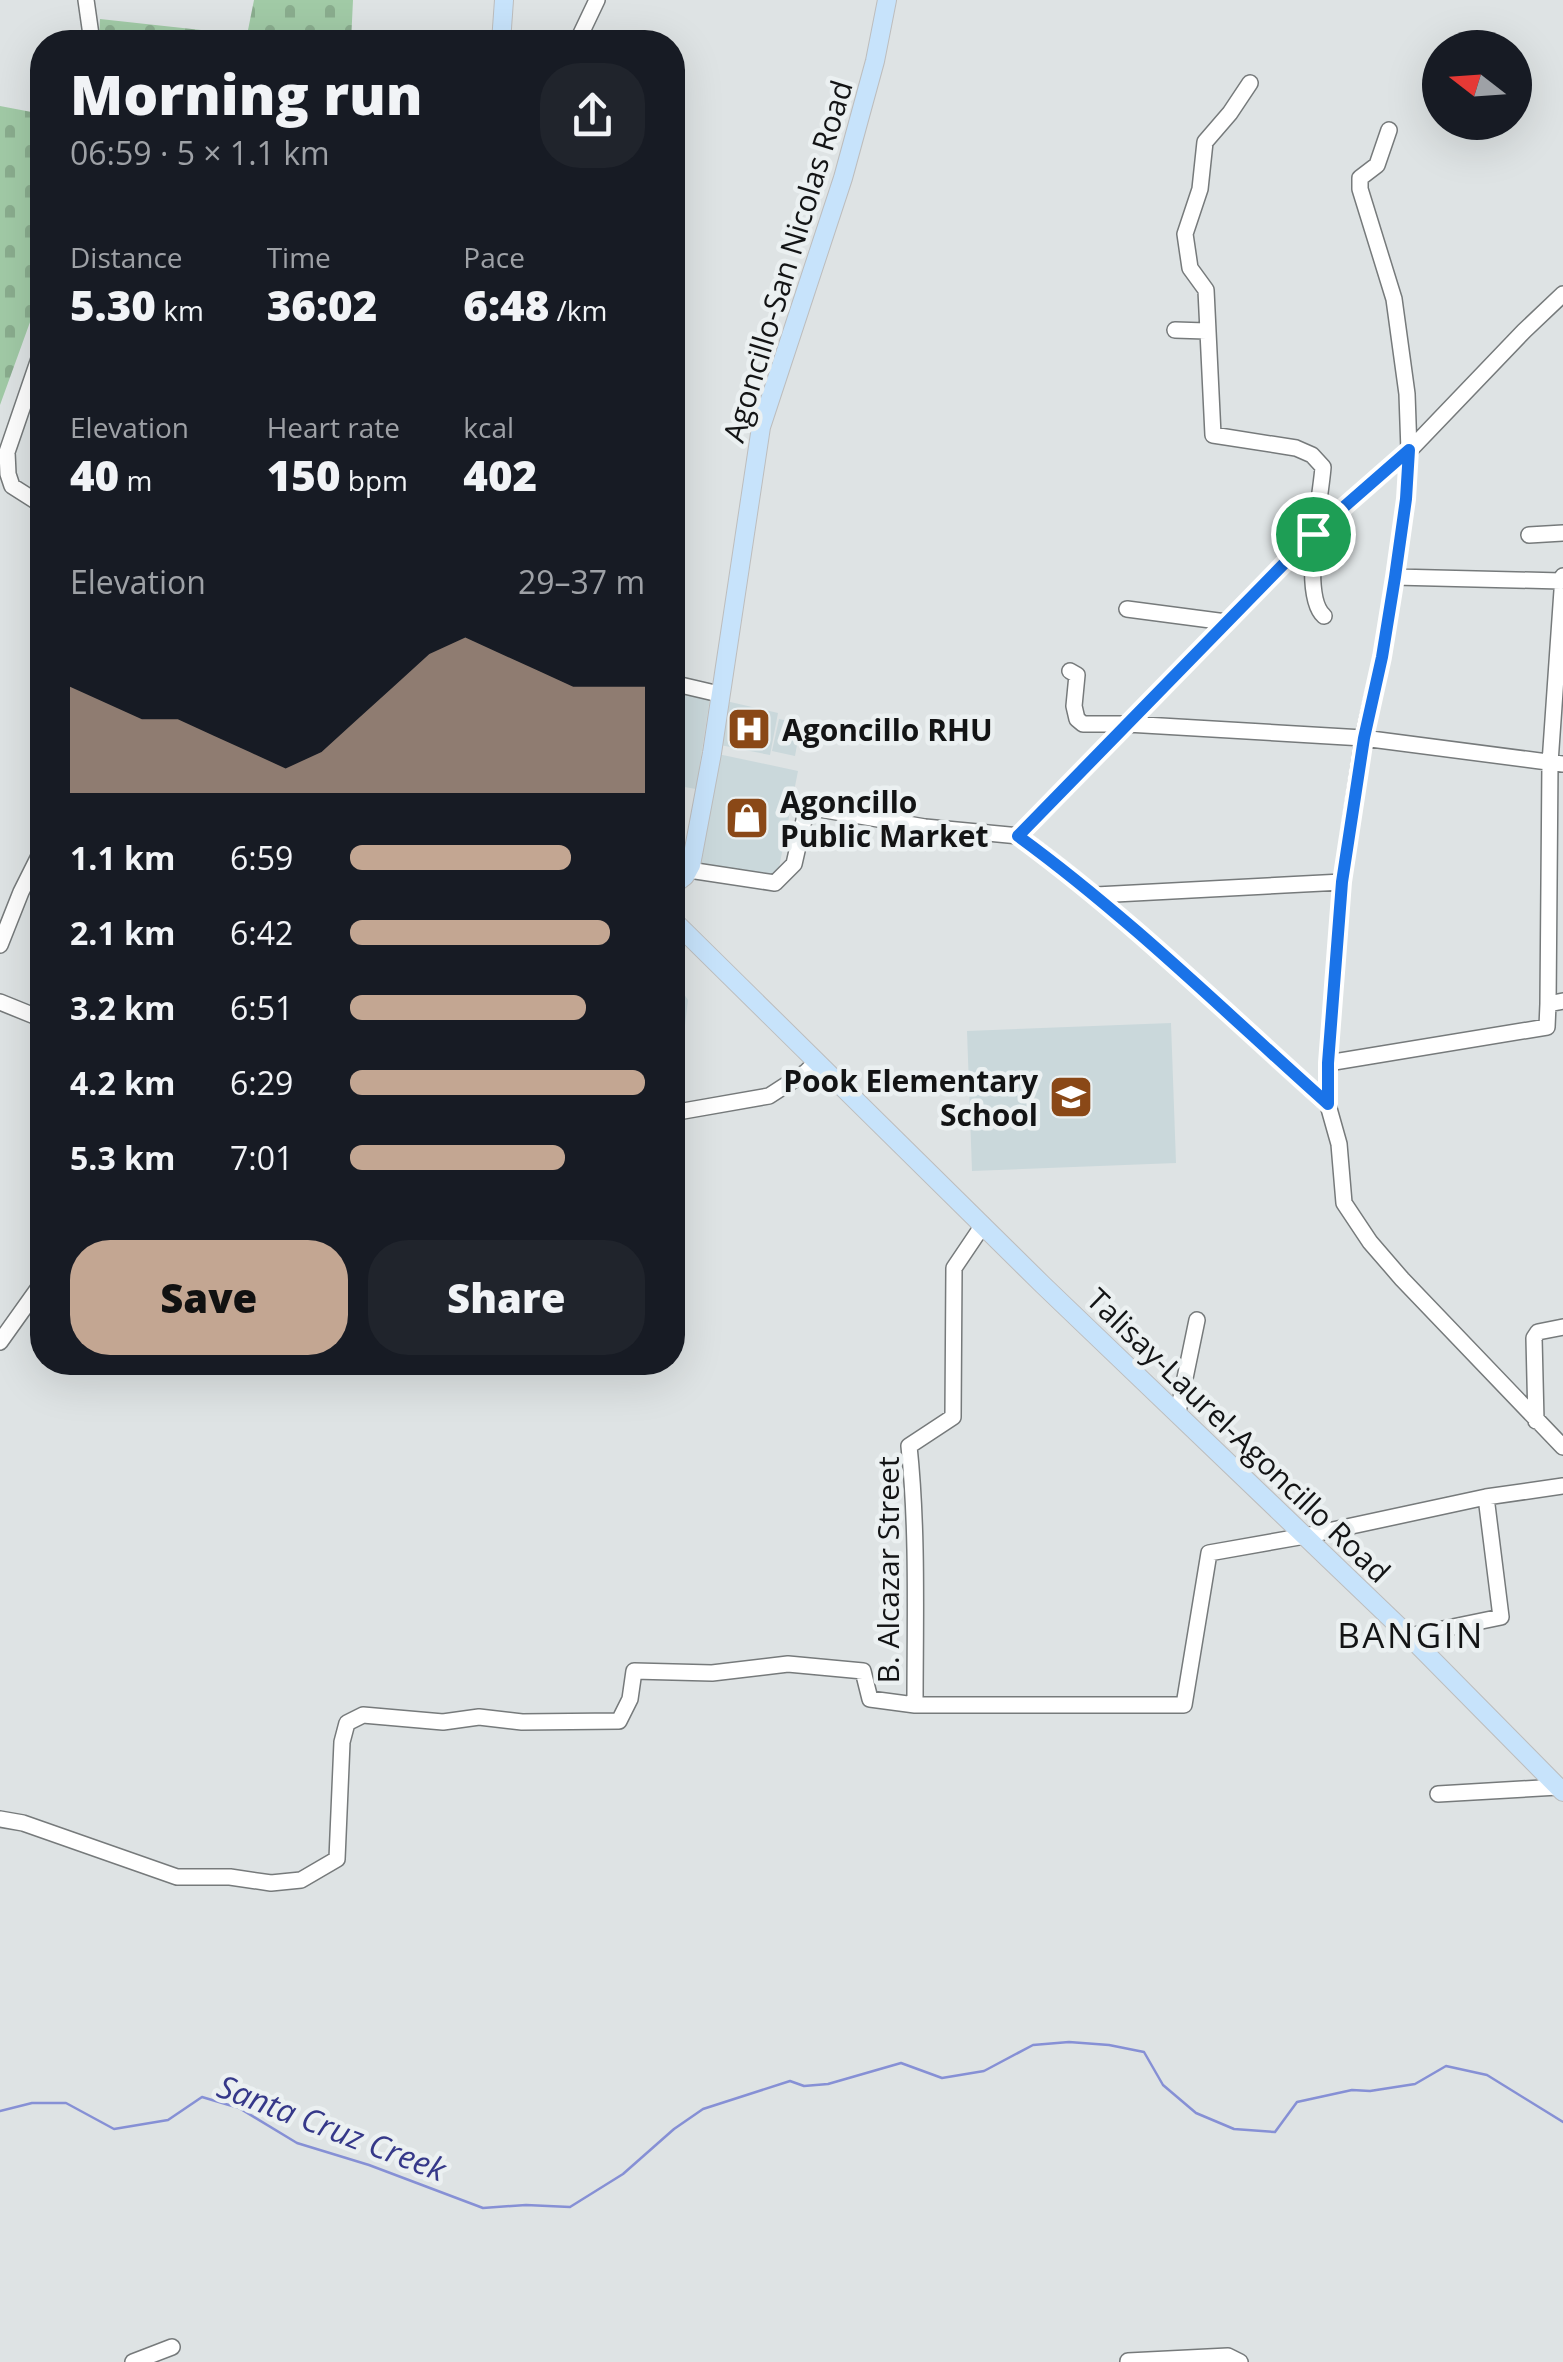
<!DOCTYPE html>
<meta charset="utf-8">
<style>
body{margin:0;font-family:"Open Sans",sans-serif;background:#20242c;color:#f1f3f6;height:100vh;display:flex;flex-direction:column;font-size:38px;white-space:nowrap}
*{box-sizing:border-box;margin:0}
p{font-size:32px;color:#9ea1a6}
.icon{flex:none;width:55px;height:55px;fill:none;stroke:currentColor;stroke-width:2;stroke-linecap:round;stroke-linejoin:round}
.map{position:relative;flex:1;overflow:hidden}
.drawer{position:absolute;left:30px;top:30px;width:655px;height:1345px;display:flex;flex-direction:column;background:#171b24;border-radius:40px;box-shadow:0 10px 40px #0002}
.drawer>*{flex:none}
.needle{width:65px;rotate:287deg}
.tools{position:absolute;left:1422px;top:30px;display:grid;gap:20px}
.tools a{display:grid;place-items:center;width:110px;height:110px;border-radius:50%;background:#171b24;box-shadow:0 10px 40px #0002;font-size:50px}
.pin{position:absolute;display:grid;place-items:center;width:85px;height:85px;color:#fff;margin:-42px;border:5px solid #fff;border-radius:50%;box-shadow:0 2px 10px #0007}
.round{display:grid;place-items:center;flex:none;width:105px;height:105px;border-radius:40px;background:#20242c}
.overview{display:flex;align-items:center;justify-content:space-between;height:170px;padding:0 40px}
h1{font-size:55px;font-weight:800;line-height:75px}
.figures{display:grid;grid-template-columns:repeat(3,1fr);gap:15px;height:170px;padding:10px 40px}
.figures div{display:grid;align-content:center}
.figures b{font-size:42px;font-weight:800}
.figures small{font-size:28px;font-weight:400}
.figures p{font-size:28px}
.chart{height:280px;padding:20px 40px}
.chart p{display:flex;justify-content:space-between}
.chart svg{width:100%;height:180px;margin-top:10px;fill:#c3a692;opacity:.7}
.action{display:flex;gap:20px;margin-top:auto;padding:20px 40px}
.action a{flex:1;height:115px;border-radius:40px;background:#c3a692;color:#111;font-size:40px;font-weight:800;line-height:115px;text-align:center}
.action a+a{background:#20242c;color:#f1f3f6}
ul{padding:0 40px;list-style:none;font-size:32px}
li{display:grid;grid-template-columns:160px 120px 1fr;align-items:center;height:75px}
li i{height:25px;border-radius:12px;background:#c3a692}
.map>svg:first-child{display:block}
.built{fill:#cad8db}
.cemetery{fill:url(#cemetery-stones)}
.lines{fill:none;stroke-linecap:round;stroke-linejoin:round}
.stream{stroke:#8690d5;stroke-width:2.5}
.minor-casing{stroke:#767a7b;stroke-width:18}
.major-casing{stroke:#bdbdbd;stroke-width:20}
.minor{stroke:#fff;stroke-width:15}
.major{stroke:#c7e3fb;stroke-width:18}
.route-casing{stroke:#fff;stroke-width:20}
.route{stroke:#1a73e8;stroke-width:12}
.labels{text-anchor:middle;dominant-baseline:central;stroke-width:9;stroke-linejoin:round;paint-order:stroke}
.street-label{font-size:30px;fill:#131415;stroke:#ebf0f1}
.poi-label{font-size:30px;font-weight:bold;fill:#131415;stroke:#ebf0f1;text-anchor:start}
.water-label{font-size:32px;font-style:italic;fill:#353889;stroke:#ebf0f1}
.quarter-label{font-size:35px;letter-spacing:2.5px;fill:#131415;stroke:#ebf0f1}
</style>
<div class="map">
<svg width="1563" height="2362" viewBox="0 0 1563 2362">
<defs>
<pattern id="cemetery-stones" width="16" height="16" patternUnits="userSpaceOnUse" patternTransform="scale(2.5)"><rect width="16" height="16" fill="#a1caa6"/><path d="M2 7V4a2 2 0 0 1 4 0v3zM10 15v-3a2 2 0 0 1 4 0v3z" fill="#8aad8e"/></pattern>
</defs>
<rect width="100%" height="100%" fill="#dee3e4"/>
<path class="built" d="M672,688l38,10 -14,91 -23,-4z
M726,701l52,12 -8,42 -50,-10z
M779,719l22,4 -6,33 -23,-5z
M718,754l80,17 -21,107 -80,-12z
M672,976l16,24 -12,101 -3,1z
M1171,1023l5,140 -204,8 -5,-140z"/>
<path class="cemetery" d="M254,0h99l-2,42h-252l1,-23 147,16z
M0,106l42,8v175l-42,116z"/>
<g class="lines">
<path class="stream" d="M0,2111l32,-8h34l48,26 54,-9 34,-23 37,11 58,35 72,22 114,43 43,-3 44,2 53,-33 51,-45 29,-20 87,-28 14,5 24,-2 73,-21 41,15 42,-7 49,-26 36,-3 40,3 35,7 19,33 33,28 38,16 41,3 22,-30 55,-12 18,1 45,-7 31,-18 41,9 76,47"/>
<defs>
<path id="minor" d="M86,0l6,42
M577,42l20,-42
M1250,83l-20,30 -25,29 -5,47 -15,45 5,34 16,22 7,145 83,13 16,7 11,12c-2,31 -23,128 1,149
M1389,130l-12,35 -17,13v11l34,110 13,95 2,57 -3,48 -11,78 -13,80 -19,81 -21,144 -14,181v42l11,39 5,59 26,39 32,37 161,168
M1175,330l31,1
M42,350l-35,102 1,22 4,12 30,19
M1529,535l34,-2
M1395,577l166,4
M1127,609l99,13
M1070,671l7,4 -3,31 3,13 6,5h44l236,14 200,26
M672,683l47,11
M1019,836c110,81 207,177 309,269
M689,870l86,13 19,-19 13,-57 118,20 94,9 294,-302 96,-83 115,-120 39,-37
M1096,895l246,-13
M0,945l21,-53 21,-42
M0,1002l42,17
M1548,1004l2,-241 13,-187
M1328,1063l219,-36 1,-23 15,-3
M672,1113l97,-17 37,-24 10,-10
M0,1342l42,-59
M1178,1412l19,-92
M1536,1421l-2,-83 4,-6 25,-5
M1409,1636l92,-19 -15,-120 77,-11
M915,1705c0,-86 3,-173 -6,-259l44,-29 1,-149 29,-43
M1438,1794l120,-7
M0,1819l23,4 154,54h53l41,6 30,-3 36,-21 5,-117 5,-19 16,-8 80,7 36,-5 43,5 97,-1 11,-22 4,-28 78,2 76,-9 75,7 7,28 45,6h269l25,-152 96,-17 181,-39
M1128,2361l100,-5 12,6
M133,2362l39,-15"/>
<path id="major" d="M501,42l3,-42
M672,886l13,-10 6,-11 21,-112 49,-326 82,-249 32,-117 12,-61
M672,919l371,366 366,351 154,156"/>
</defs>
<use href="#minor" class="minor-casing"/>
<use href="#major" class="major-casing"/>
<use href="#minor" class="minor"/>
<use href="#major" class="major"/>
</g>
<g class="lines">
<defs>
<path id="route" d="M1409,450l-3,49 -11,78 -13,80 -18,81 -22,144 -14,181v41c-102,-91 -199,-187 -310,-268l295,-302z"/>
</defs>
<use href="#route" class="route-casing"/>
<use href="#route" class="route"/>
</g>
<defs>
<symbol id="hospital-square" viewBox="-11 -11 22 22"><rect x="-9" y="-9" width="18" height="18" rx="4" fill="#8a4817" stroke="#ebf0f1"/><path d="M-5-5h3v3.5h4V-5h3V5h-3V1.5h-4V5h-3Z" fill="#fff"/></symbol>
<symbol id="shop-square" viewBox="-11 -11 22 22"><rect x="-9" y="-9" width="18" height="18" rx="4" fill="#8a4817" stroke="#ebf0f1"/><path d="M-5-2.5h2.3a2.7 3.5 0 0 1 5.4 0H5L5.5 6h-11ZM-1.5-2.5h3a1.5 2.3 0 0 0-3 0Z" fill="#fff"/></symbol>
<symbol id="school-square" viewBox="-11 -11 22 22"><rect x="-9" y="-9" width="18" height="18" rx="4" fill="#8a4817" stroke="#ebf0f1"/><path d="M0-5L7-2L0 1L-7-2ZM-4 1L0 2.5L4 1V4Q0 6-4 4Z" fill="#fff"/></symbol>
</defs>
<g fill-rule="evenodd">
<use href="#hospital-square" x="724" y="704" width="50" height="50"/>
<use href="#shop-square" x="722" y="793" width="50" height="50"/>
<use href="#school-square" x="1046" y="1072" width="50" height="50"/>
</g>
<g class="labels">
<g class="street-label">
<text transform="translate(787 261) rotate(-73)">Agoncillo-San Nicolas Road</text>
<text transform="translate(1239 1435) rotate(44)">Talisay-Laurel-Agoncillo Road</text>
<text transform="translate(887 1570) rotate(-90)">B. Alcazar Street</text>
</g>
<g class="poi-label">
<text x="782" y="729">Agoncillo RHU</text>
<text x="780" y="801">Agoncillo<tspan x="780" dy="34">Public Market</tspan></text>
<text x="1038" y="1080" text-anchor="end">Pook Elementary<tspan x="1038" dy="34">School</tspan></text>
</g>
<g class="water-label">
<text transform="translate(332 2127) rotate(21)">Santa Cruz Creek</text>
</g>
<g class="quarter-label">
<text x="1411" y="1634">BANGIN</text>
</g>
</g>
</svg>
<div class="tools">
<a><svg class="needle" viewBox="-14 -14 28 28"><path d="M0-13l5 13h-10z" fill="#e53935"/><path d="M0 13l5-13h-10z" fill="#9ea1a6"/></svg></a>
</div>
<div class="pin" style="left:1313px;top:534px;background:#1e9e55"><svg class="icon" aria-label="arrive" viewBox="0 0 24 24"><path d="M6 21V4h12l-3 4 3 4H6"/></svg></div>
<section class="drawer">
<div class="overview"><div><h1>Morning run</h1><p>06:59 · 5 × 1.1 km</p></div><a class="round"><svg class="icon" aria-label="share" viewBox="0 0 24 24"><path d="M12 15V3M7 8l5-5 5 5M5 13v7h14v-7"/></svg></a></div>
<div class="figures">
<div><p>Distance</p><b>5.30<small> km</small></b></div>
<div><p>Time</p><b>36:02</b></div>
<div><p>Pace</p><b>6:48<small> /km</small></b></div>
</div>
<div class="figures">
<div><p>Elevation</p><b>40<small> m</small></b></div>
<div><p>Heart rate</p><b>150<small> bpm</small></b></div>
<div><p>kcal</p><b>402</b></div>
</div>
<div class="chart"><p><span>Elevation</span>29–37 m</p>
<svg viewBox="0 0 160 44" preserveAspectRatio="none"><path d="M0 44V18L10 22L20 26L30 26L40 30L50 34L60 38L70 34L80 26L90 18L100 10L110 6L120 10L130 14L140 18L150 18L160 18V44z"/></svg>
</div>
<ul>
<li><b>1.1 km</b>6:59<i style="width:75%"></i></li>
<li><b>2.1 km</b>6:42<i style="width:88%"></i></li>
<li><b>3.2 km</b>6:51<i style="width:80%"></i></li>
<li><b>4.2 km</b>6:29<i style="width:100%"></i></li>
<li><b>5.3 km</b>7:01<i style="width:73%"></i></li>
</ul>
<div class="action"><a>Save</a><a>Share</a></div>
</section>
</div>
